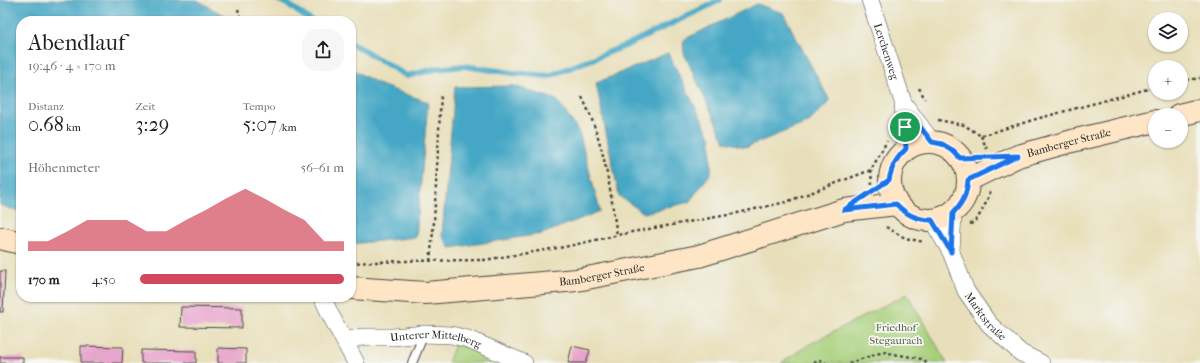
<!DOCTYPE html>
<html lang="de">
<meta charset="utf-8">
<style>
body{margin:0;font-family:"IM FELL French Canon",serif;background:#f6f6f6;color:#202124;height:100vh;display:flex;flex-direction:column;font-size:15px;white-space:nowrap}
*{box-sizing:border-box;margin:0}
p{font-size:13px;color:#757577}
.icon{flex:none;width:22px;height:22px;fill:none;stroke:currentColor;stroke-width:2;stroke-linecap:round;stroke-linejoin:round}
.map{position:relative;flex:1;overflow:hidden}
.details{position:absolute;left:16px;top:16px;width:340px;height:286px;display:flex;flex-direction:column;background:#fff;border-radius:16px;box-shadow:0 1px 3px #0004}
.details>*{flex:none}
.fabs{position:absolute;left:1148px;top:12px;display:grid;gap:8px}
.fabs a{display:grid;place-items:center;width:40px;height:40px;border-radius:50%;background:#fff;box-shadow:0 1px 3px #0004;font-size:20px}
.pin{position:absolute;display:grid;place-items:center;width:34px;height:34px;color:#fff;margin:-17px;border:2px solid #fff;border-radius:50%;box-shadow:0 1px 4px #0007}
.round{display:grid;place-items:center;flex:none;width:42px;height:42px;border-radius:16px;background:#f6f6f6}
.overview{display:flex;align-items:center;justify-content:space-between;height:68px;padding:0 12px}
h1{font-size:22px;font-weight:600;line-height:30px}
.stats{display:grid;grid-template-columns:repeat(3,1fr);gap:6px;height:68px;padding:4px 12px}
.stats div{display:grid;align-content:center}
.stats b{font-size:20px;font-weight:600}
.stats small{font-size:11px;font-weight:400}
.stats p{font-size:11px}
.chart{height:112px;padding:8px 12px}
.chart p{display:flex;justify-content:space-between}
.chart svg{width:100%;height:72px;margin-top:4px;fill:#d1495b;opacity:.7}
ul{padding:0 12px;list-style:none;font-size:13px}
li{display:grid;grid-template-columns:64px 48px 1fr;align-items:center;height:30px}
li i{height:10px;border-radius:5px;background:#d1495b}
.map>svg:first-child{display:block}
.green{fill:#a7cf79;stroke:#697d52}
.water{fill:#45a7c5;stroke:#386978}
.lines{fill:none;stroke-linecap:round;stroke-linejoin:round}
.stream{stroke:#45a7c5;stroke-width:6}
.building{fill:#e8a5cc}
.service-casing{stroke:#474640;stroke-width:10}
.minor-casing{stroke:#474640;stroke-width:18}
.secondary-casing{stroke:#474640;stroke-width:24}
.path{stroke:#474640;stroke-width:2.5;stroke-dasharray:3 3;stroke-linecap:butt}
.service{stroke:#fff;stroke-width:8}
.minor{stroke:#fff;stroke-width:17}
.secondary{stroke:#fde5c5;stroke-width:22}
.route-casing{stroke:#fff;stroke-width:8}
.route{stroke:#1a73e8;stroke-width:5}
.labels{text-anchor:middle;dominant-baseline:central;stroke-width:3.5;stroke-linejoin:round;paint-order:stroke}
.street-label{font-size:11px;fill:#2b2b2b;stroke:#f6f6f2}
.park-label{font-size:11px;fill:#505c42;stroke:#f6f6f2}
</style>
<div class="map">
<svg width="1200" height="363" viewBox="0 0 1200 363">
<rect width="100%" height="100%" fill="#f6f6f2"/>
<filter id="ink" filterUnits="userSpaceOnUse"><feTurbulence type="fractalNoise" baseFrequency=".025" numOctaves="2"/><feDisplacementMap in="SourceGraphic" scale="8" xChannelSelector="R" yChannelSelector="G"/><feConvolveMatrix kernelMatrix="1 2 1 2 8 2 1 2 1" color-interpolation-filters="sRGB"/></filter>
<filter id="wash" filterUnits="userSpaceOnUse"><feTurbulence type="fractalNoise" baseFrequency=".012" numOctaves="4" result="noise"/><feDisplacementMap in="SourceGraphic" scale="16" xChannelSelector="R" yChannelSelector="G"/><feGaussianBlur stdDeviation="0.9" result="paint"/><feColorMatrix in="noise" values="0 0 0 0 0 0 0 0 0 0 0 0 0 0 0 0 0 1.4 0 .05"/><feComposite in="paint" operator="in"/></filter>
<g filter="url(#wash)">
<rect width="100%" height="100%" fill="#e8dfba"/>
<path class="green" d="M907,294l40,69h-166l27,-18z
M456,341l44,22h-52z"/>
<path class="water" d="M0,0h197l19,11 17,8 -1,2h-211v191l-21,-7z
M757,4l26,9 47,88 -21,21 -63,25 -21,-5 -41,-89 -1,-13z
M668,53l43,85v35l-22,29 -45,11 -25,-17 -23,-113z
M351,69l32,17 45,16 -12,135 -65,7z
M514,86l43,14 22,32 21,79 -58,23 -92,14 -8,-13 13,-148z"/>
<g class="lines">
<path class="stream" d="M279,0l10,5 22,16
M351,44l9,4 47,28 28,-7 29,-3 49,7 36,3 76,-30 95,-46"/>
</g>
<g id="blocks">
<path class="building" d="M0,271h5l-2,41h-3z
M181,307l61,1v20l-62,-1z
M81,346l42,1 -1,16h-41z
M572,346l18,4 -4,13h-18z
M218,348l28,1v14h-28z
M141,350l55,1v12h-55z
M0,357h23v6h-23z"/>
</g>
</g>
<g filter="url(#ink)">
<use href="#blocks" fill-opacity="0" stroke="#474640" stroke-width="1"/>
<g class="lines">
<defs>
<path id="service" d="M412,363l12,-29"/>
<g id="minor">
<path id="s1" d="M870,0l33,102 3,47"/>
<path d="M904,104l28,38"/>
<path id="s2" d="M932,220l19,32 15,39 23,33 32,29 20,10"/>
<path d="M951,252l2,-39"/>
<path d="M325,297l-1,4 7,15 25,47"/>
<path id="s3" d="M345,341l17,-4h31l31,-3 27,1 17,4 56,24"/>
</g>
<g id="secondary">
<path d="M1179,115l21,-5"/>
<circle cx="929" cy="181" r="39"/>
<path id="s4" d="M968,180l50,-24 54,-15 83,-20"/>
<path d="M0,238l21,5"/>
<path id="s5" d="M351,288l75,5 151,-13 122,-24 145,-46 53,-6"/>
</g>
</defs>
<use href="#service" class="service-casing"/>
<use href="#minor" class="minor-casing"/>
<use href="#secondary" class="secondary-casing"/>
<path class="path" d="M238,9l3,12
M1181,81l19,-3
M919,88l6,11
M582,97c22,44 28,90 35,139
M938,120l26,5 17,11 55,-17 119,-32
M981,136l6,13
M871,170l1,16
M970,224c9,-3 17,-23 20,-32
M886,227l19,11 19,4
M430,261l4,-39 7,-128
M351,263l48,-2 85,-1 80,-13 68,-15 101,-18 53,-12 85,-32 16,-29
M814,363l6,-3 6,3
M849,363l34,-11 39,7 6,4"/>
<use href="#service" class="service"/>
<use href="#minor" class="minor"/>
<use href="#secondary" class="secondary"/>
</g>
</g>
<g class="lines" filter="url(#ink)">
<defs>
<path id="route" d="M917,123l15,19 10,2 10,6 8,8 58,-2 -50,24c-1,14 -5,22 -15,33l-2,39 -19,-32c-15,0 -25,-5 -36,-16l-52,6 45,-30c3,-14 7,-22 17,-31l-1,-22z"/>
</defs>
<use href="#route" class="route-casing"/>
<use href="#route" class="route"/>
</g>
<g class="labels">
<g class="street-label">
<text stroke="none"><textPath href="#s1" startOffset="54">Lerchenweg</textPath></text>
<text stroke="none"><textPath href="#s4" startOffset="108">Bamberger Straße</textPath></text>
<text stroke="none"><textPath href="#s5" startOffset="252">Bamberger Straße</textPath></text>
<text stroke="none"><textPath href="#s2" startOffset="111">Marktstraße</textPath></text>
<text stroke="none"><textPath href="#s3" startOffset="92">Unterer Mittelberg</textPath></text>
</g>
<g class="park-label">
<text x="896" y="327">Friedhof<tspan x="896" dy="13">Stegaurach</tspan></text>
</g>
</g>
</svg>
<div class="fabs">
<a><svg class="icon" aria-label="layers" viewBox="0 0 24 24"><path d="M12 4l9 5-9 5-9-5zM3 14l9 5 9-5"/></svg></a>
<a>+</a>
<a>−</a>
</div>
<div class="pin" style="left:905px;top:127px;background:#1e9e55"><svg class="icon" aria-label="arrive" viewBox="0 0 24 24"><path d="M6 21V4h12l-3 4 3 4H6"/></svg></div>
<section class="details">
<div class="overview"><div><h1>Abendlauf</h1><p>19:46 · 4 × 170 m</p></div><a class="round"><svg class="icon" aria-label="share" viewBox="0 0 24 24"><path d="M12 15V3M7 8l5-5 5 5M5 13v7h14v-7"/></svg></a></div>
<div class="stats">
<div><p>Distanz</p><b>0.68<small> km</small></b></div>
<div><p>Zeit</p><b>3:29</b></div>
<div><p>Tempo</p><b>5:07<small> /km</small></b></div>
</div>
<div class="chart"><p><span>Höhenmeter</span>56–61 m</p>
<svg viewBox="0 0 160 44" preserveAspectRatio="none"><path d="M0 44V38L10 38L20 32L30 25L40 25L50 25L60 32L70 32L80 25L90 19L100 12L110 6L120 12L130 19L140 25L150 38L160 38V44z"/></svg>
</div>
<ul>
<li><b>170 m</b>4:50<i style="width:100%"></i></li>
</ul>
</section>
</div>
